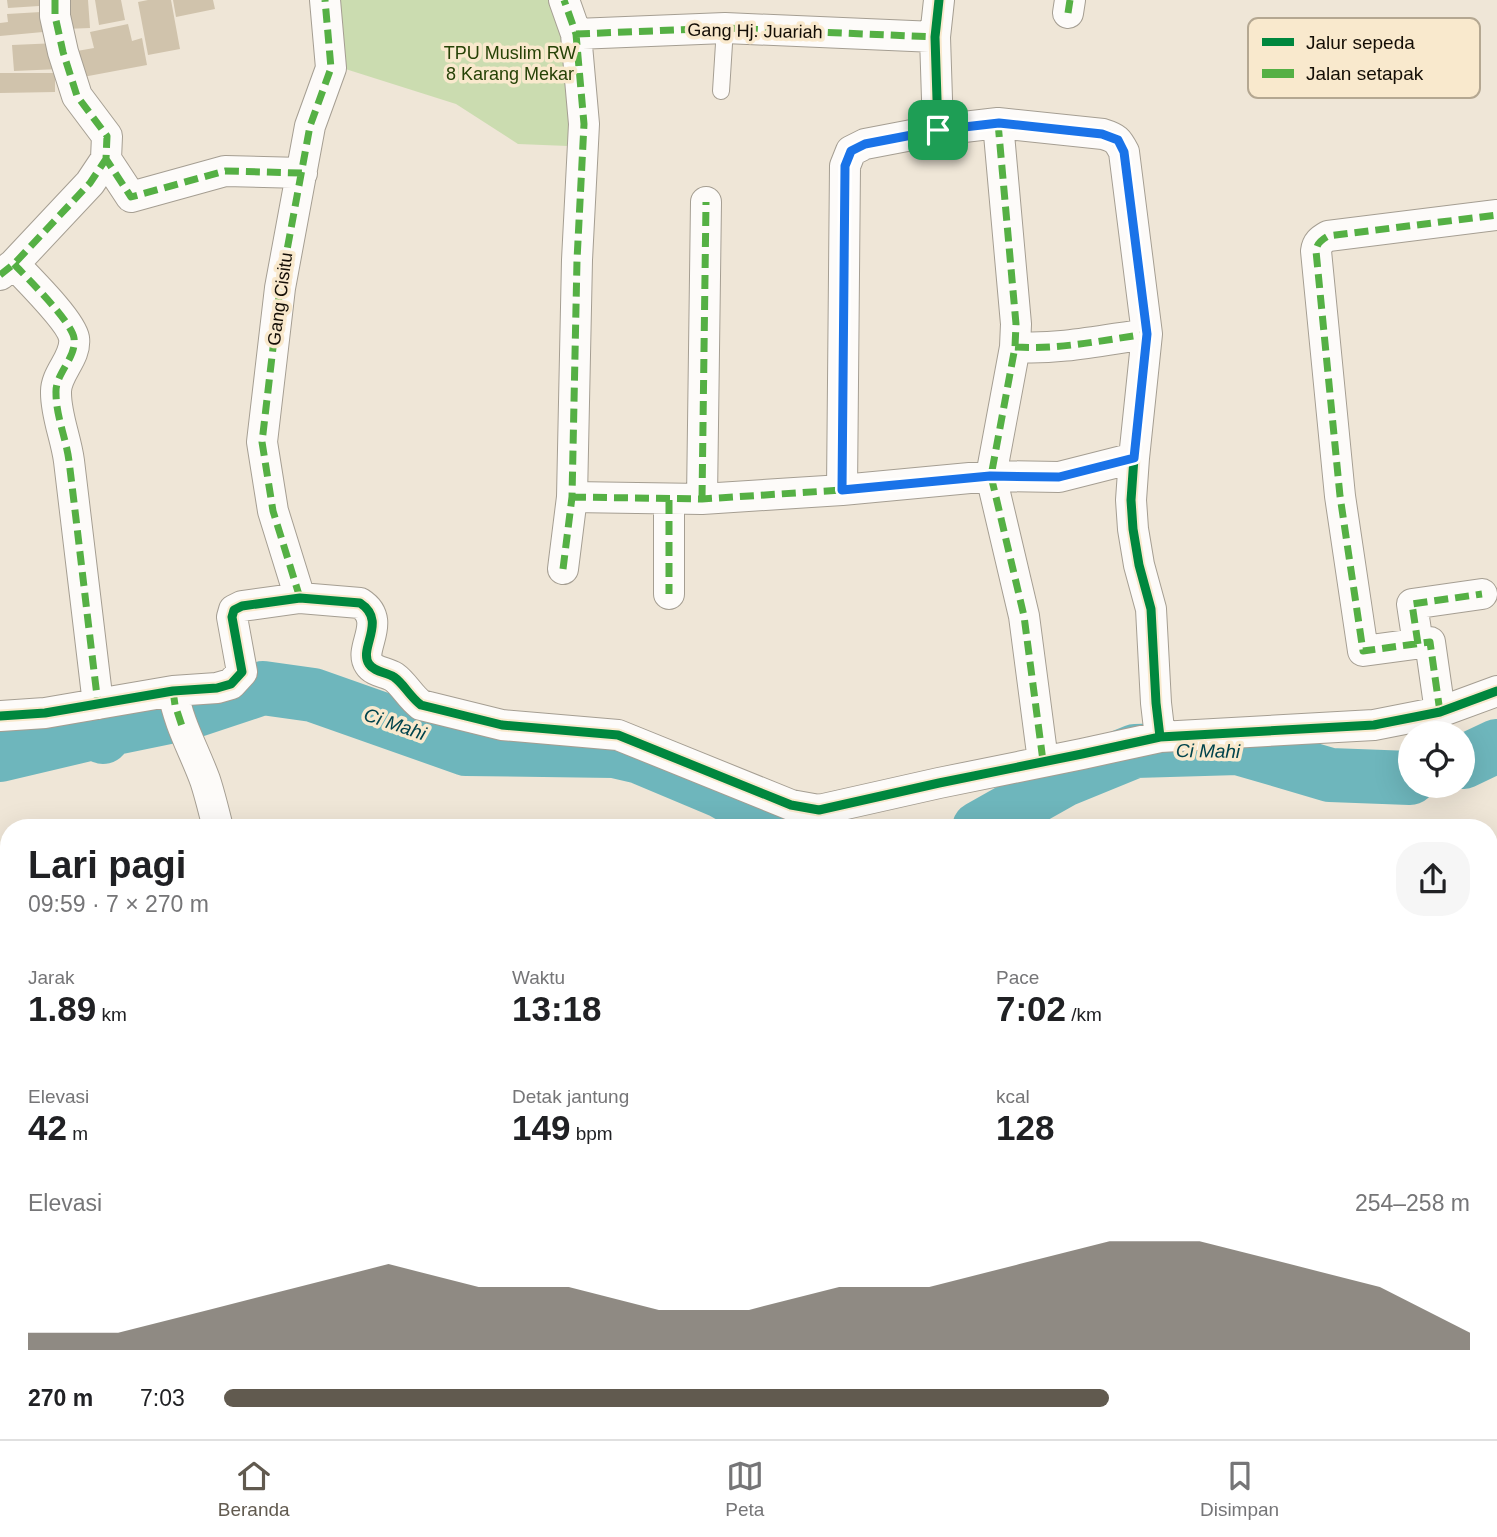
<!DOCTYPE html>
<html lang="id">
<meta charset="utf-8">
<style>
body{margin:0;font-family:Arial,sans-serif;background:#f6f6f6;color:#202124;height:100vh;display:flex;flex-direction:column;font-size:26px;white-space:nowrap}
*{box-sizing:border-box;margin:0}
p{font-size:23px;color:#757577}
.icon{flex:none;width:38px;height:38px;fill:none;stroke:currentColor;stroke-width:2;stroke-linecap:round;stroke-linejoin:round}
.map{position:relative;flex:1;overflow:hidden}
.sheet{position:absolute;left:0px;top:819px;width:1498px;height:621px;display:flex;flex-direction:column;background:#fff;border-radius:28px 28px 0 0;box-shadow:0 7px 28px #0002}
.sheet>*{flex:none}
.controls{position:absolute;left:1398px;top:721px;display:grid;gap:14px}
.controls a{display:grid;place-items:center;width:77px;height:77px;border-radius:50%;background:#fff;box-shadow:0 7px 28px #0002;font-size:35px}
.pin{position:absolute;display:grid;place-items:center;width:60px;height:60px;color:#fff;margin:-30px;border-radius:14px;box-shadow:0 4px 10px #0006}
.round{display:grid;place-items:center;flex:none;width:74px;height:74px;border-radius:28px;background:#f6f6f6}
.headline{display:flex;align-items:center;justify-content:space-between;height:119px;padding:0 28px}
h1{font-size:38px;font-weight:600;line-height:52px}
.figures{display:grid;grid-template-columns:repeat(3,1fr);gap:10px;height:119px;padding:7px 28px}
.figures div{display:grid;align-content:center}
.figures b{font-size:35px;font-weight:600}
.figures small{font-size:19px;font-weight:400}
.figures p{font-size:19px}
.chart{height:196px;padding:14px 28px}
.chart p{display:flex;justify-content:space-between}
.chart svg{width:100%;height:126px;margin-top:7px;fill:#615a4f;opacity:.7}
ul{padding:0 28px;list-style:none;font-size:23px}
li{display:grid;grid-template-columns:112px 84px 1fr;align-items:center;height:52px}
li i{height:18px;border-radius:9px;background:#615a4f}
.tabs{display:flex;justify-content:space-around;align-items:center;height:98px;border-top:2px solid #e0e0e0;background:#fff;font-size:19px;color:#757577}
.tabs a{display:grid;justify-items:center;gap:4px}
.tabs .active{color:#615a4f}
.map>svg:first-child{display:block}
.green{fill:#cbdcb0}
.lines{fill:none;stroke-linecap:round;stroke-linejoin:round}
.river{stroke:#6eb6bc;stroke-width:54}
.building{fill:#d0c3ac}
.service-casing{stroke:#a59e92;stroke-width:18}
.minor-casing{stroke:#a59e92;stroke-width:32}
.service{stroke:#fdfbf9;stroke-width:16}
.minor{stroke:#fdfbf9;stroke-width:30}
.quiet{stroke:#55b044;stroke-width:7;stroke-dasharray:14 7;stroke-linecap:butt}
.cycleway-casing{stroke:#f9e9cd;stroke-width:13}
.cycleway{stroke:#00873e;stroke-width:9}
.route-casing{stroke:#fff;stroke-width:14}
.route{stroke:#1a73e8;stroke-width:9}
.labels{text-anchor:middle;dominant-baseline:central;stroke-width:7;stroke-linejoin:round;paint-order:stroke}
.street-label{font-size:18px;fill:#140e06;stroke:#f9e9cd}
.park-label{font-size:18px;fill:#264206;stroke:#f9e9cd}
.water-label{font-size:19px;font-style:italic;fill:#01434c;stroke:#f9e9cd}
.key{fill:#f9e9cd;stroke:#b4a791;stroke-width:2}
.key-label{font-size:19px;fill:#140e06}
</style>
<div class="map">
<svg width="1497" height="1439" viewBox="0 0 1497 1439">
<rect width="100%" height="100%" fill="#efe6d7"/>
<path class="green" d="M329,0h230l18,117 -9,29 -50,-2 -62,-40 -120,-38z"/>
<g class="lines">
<path class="river" d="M0,755l93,-22 10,4 7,-8 78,-16 75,-25 50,7 153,54 148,2 26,6 81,34 65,37
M1463,762l34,-16
M979,828l85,-48 71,-29 103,-3 92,27 80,3"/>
</g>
<path class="building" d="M7,0h32v6l-31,2z
M63,0h25l2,28 -25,1z
M95,0h26l4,20 -26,5z
M148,0h23l9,49 -32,6 -10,-53z
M173,0h40l2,9 -39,8z
M41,12l2,20 -43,4v-13l8,-1 -1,-8z
M128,24l4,17 10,-3 5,27 -64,12 -6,-26 17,-3 -4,-16z
M58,43l2,26 -46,2 -2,-26z
M0,73h55v19l-55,1z
M37,1432h219v7l-82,-2 1,2h-138z
M981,1432h166v7h-73l-93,-4z"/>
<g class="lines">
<defs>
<path id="service" d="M721,91l4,-63
M0,1276l9,4
M23,1432v7"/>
<path id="minor" d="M55,0v16l8,36 14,44 30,40 -1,23 25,38 94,-26 77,2
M939,0l-4,37 3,93 60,-7 105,11c13,4 15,6 21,18l23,182 -13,124 -3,42 2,29 6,36 12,44 5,94 4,34
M1068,13l2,-13
M576,34l149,-6 210,9
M998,123l18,201 -1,23 -24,129 33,140 19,145
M14,264c14,15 57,57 60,74 3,20 -19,35 -18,55 0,23 10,45 13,68 10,81 19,162 29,243
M0,275l14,-11 76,-81 16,-24
M1015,347c44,3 88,-7 132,-13
M842,490l3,-324 6,-15 14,-7 73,-14
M572,497l130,2 140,-9 149,-14 68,1 75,-19
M702,499l4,-297
M669,500v94
M563,569l9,-72 5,-237 7,-136 -8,-90 -12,-34
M300,598l-27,-87 -11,-69 18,-154 30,-162 21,-58 -6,-68
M1418,644l-6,-40 70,-10
M173,691c5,32 21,59 32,89 5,15 9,32 13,48
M1440,712l-10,-70 -67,9 -23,-155 -24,-245c1,-8 5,-11 12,-15l169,-21
M0,716l45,-3 128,-22 44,-3 14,-4 11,-12 -10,-55 2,-7 8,-4 58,-8 60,5c28,18 -2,45 9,61 5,8 17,8 25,13 10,7 16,20 27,28l81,20 116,10 173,70 28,5 120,-27 143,-29 78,-17 214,-12 66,-13 57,-21
M0,1157l9,1
M0,1255h9
M294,1432v7
M1166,1432v7"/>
</defs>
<use href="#service" class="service-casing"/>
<use href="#minor" class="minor-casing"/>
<use href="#service" class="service"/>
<use href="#minor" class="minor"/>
<path class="quiet" d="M55,0v16l8,36 14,44 30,40 -1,23 25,38 94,-26 77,2
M1068,13l2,-13
M576,34l149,-6 210,9
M998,123l18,201 -1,23 -24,129 33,140 19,145
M14,264c14,15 57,57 60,74 3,20 -19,35 -18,55 0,23 10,45 13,68 10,81 19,162 29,243
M0,275l14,-11 76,-81 16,-24
M1015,347c44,3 88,-7 132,-13
M842,490l3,-324 6,-15 14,-7 73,-14
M572,497l130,2 140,-9 149,-14 68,1 75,-19
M702,499l4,-297
M669,500v94
M563,569l9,-72 5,-237 7,-136 -8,-90 -12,-34
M300,598l-27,-87 -11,-69 18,-154 30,-162 21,-58 -6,-68
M1418,644l-6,-40 70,-10
M173,691l2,14 7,21
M1440,712l-10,-70 -67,9 -23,-155 -24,-245c1,-8 5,-11 12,-15l169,-21
M0,1157l9,1
M0,1255h9"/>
<defs>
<path id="cycleway" d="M939,0l-4,37 3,93 60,-7 105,11c13,4 15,6 21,18l23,182 -13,124 -3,42 2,29 6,36 12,44 5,94 4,34
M0,716l45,-3 128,-22 44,-3 14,-4 11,-12 -10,-55 2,-7 8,-4 58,-8 60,5c28,18 -2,45 9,61 5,8 17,8 25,13 10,7 16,20 27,28l81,20 116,10 173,70 28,5 120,-27 143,-29 78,-17 214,-12 66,-13 57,-21"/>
</defs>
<use href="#cycleway" class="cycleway-casing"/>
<use href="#cycleway" class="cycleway"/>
</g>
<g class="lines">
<defs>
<path id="route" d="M999,123l103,11 16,6 6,12 23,182 -13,124 -75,19 -69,-1 -148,14 3,-324 6,-15 14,-7 73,-14z"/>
</defs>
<use href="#route" class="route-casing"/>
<use href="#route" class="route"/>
</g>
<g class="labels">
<g class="street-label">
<text transform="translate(755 31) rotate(1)">Gang Hj. Juariah</text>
<text transform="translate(280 299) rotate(-82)">Gang Cisitu</text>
</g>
<g class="park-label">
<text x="510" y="53">TPU Muslim RW<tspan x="510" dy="21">8 Karang Mekar</tspan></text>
</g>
<g class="water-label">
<text transform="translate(395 724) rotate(19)">Ci Mahi</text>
<text transform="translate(1208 751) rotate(1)">Ci Mahi</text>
</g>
</g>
<rect x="1248" y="18" width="232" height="80" rx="10" class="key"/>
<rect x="1262" y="38" width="32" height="8" fill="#00873e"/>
<rect x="1262" y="69" width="32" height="9" fill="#55b044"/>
<g class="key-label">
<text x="1306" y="49">Jalur sepeda</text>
<text x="1306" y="80">Jalan setapak</text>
</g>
</svg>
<div class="controls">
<a><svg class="icon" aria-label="locate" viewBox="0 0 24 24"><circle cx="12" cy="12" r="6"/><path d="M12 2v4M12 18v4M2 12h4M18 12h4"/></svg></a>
</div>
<div class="pin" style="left:938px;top:130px;background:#1e9e55"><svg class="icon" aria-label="arrive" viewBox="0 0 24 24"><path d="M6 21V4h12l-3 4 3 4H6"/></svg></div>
<section class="sheet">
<div class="headline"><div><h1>Lari pagi</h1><p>09:59 · 7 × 270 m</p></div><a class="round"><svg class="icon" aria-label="share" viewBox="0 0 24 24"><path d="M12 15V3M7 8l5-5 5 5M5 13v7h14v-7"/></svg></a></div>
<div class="figures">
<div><p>Jarak</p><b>1.89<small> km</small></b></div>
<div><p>Waktu</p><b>13:18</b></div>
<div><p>Pace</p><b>7:02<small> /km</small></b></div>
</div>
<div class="figures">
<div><p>Elevasi</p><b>42<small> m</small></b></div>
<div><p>Detak jantung</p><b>149<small> bpm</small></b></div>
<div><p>kcal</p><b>128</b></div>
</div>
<div class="chart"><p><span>Elevasi</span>254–258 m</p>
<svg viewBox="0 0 160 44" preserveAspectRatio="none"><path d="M0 44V38L10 38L20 30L30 22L40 14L50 22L60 22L70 30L80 30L90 22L100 22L110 14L120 6L130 6L140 14L150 22L160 38V44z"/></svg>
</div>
<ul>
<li><b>270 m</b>7:03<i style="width:71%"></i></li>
</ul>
</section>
</div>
<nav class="tabs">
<a class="active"><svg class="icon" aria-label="home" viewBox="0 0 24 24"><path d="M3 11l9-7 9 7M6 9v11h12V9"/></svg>Beranda</a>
<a><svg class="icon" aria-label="map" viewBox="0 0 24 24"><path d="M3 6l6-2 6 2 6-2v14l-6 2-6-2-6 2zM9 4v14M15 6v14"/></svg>Peta</a>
<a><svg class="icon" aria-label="saved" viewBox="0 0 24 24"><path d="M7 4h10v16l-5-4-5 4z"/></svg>Disimpan</a>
</nav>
